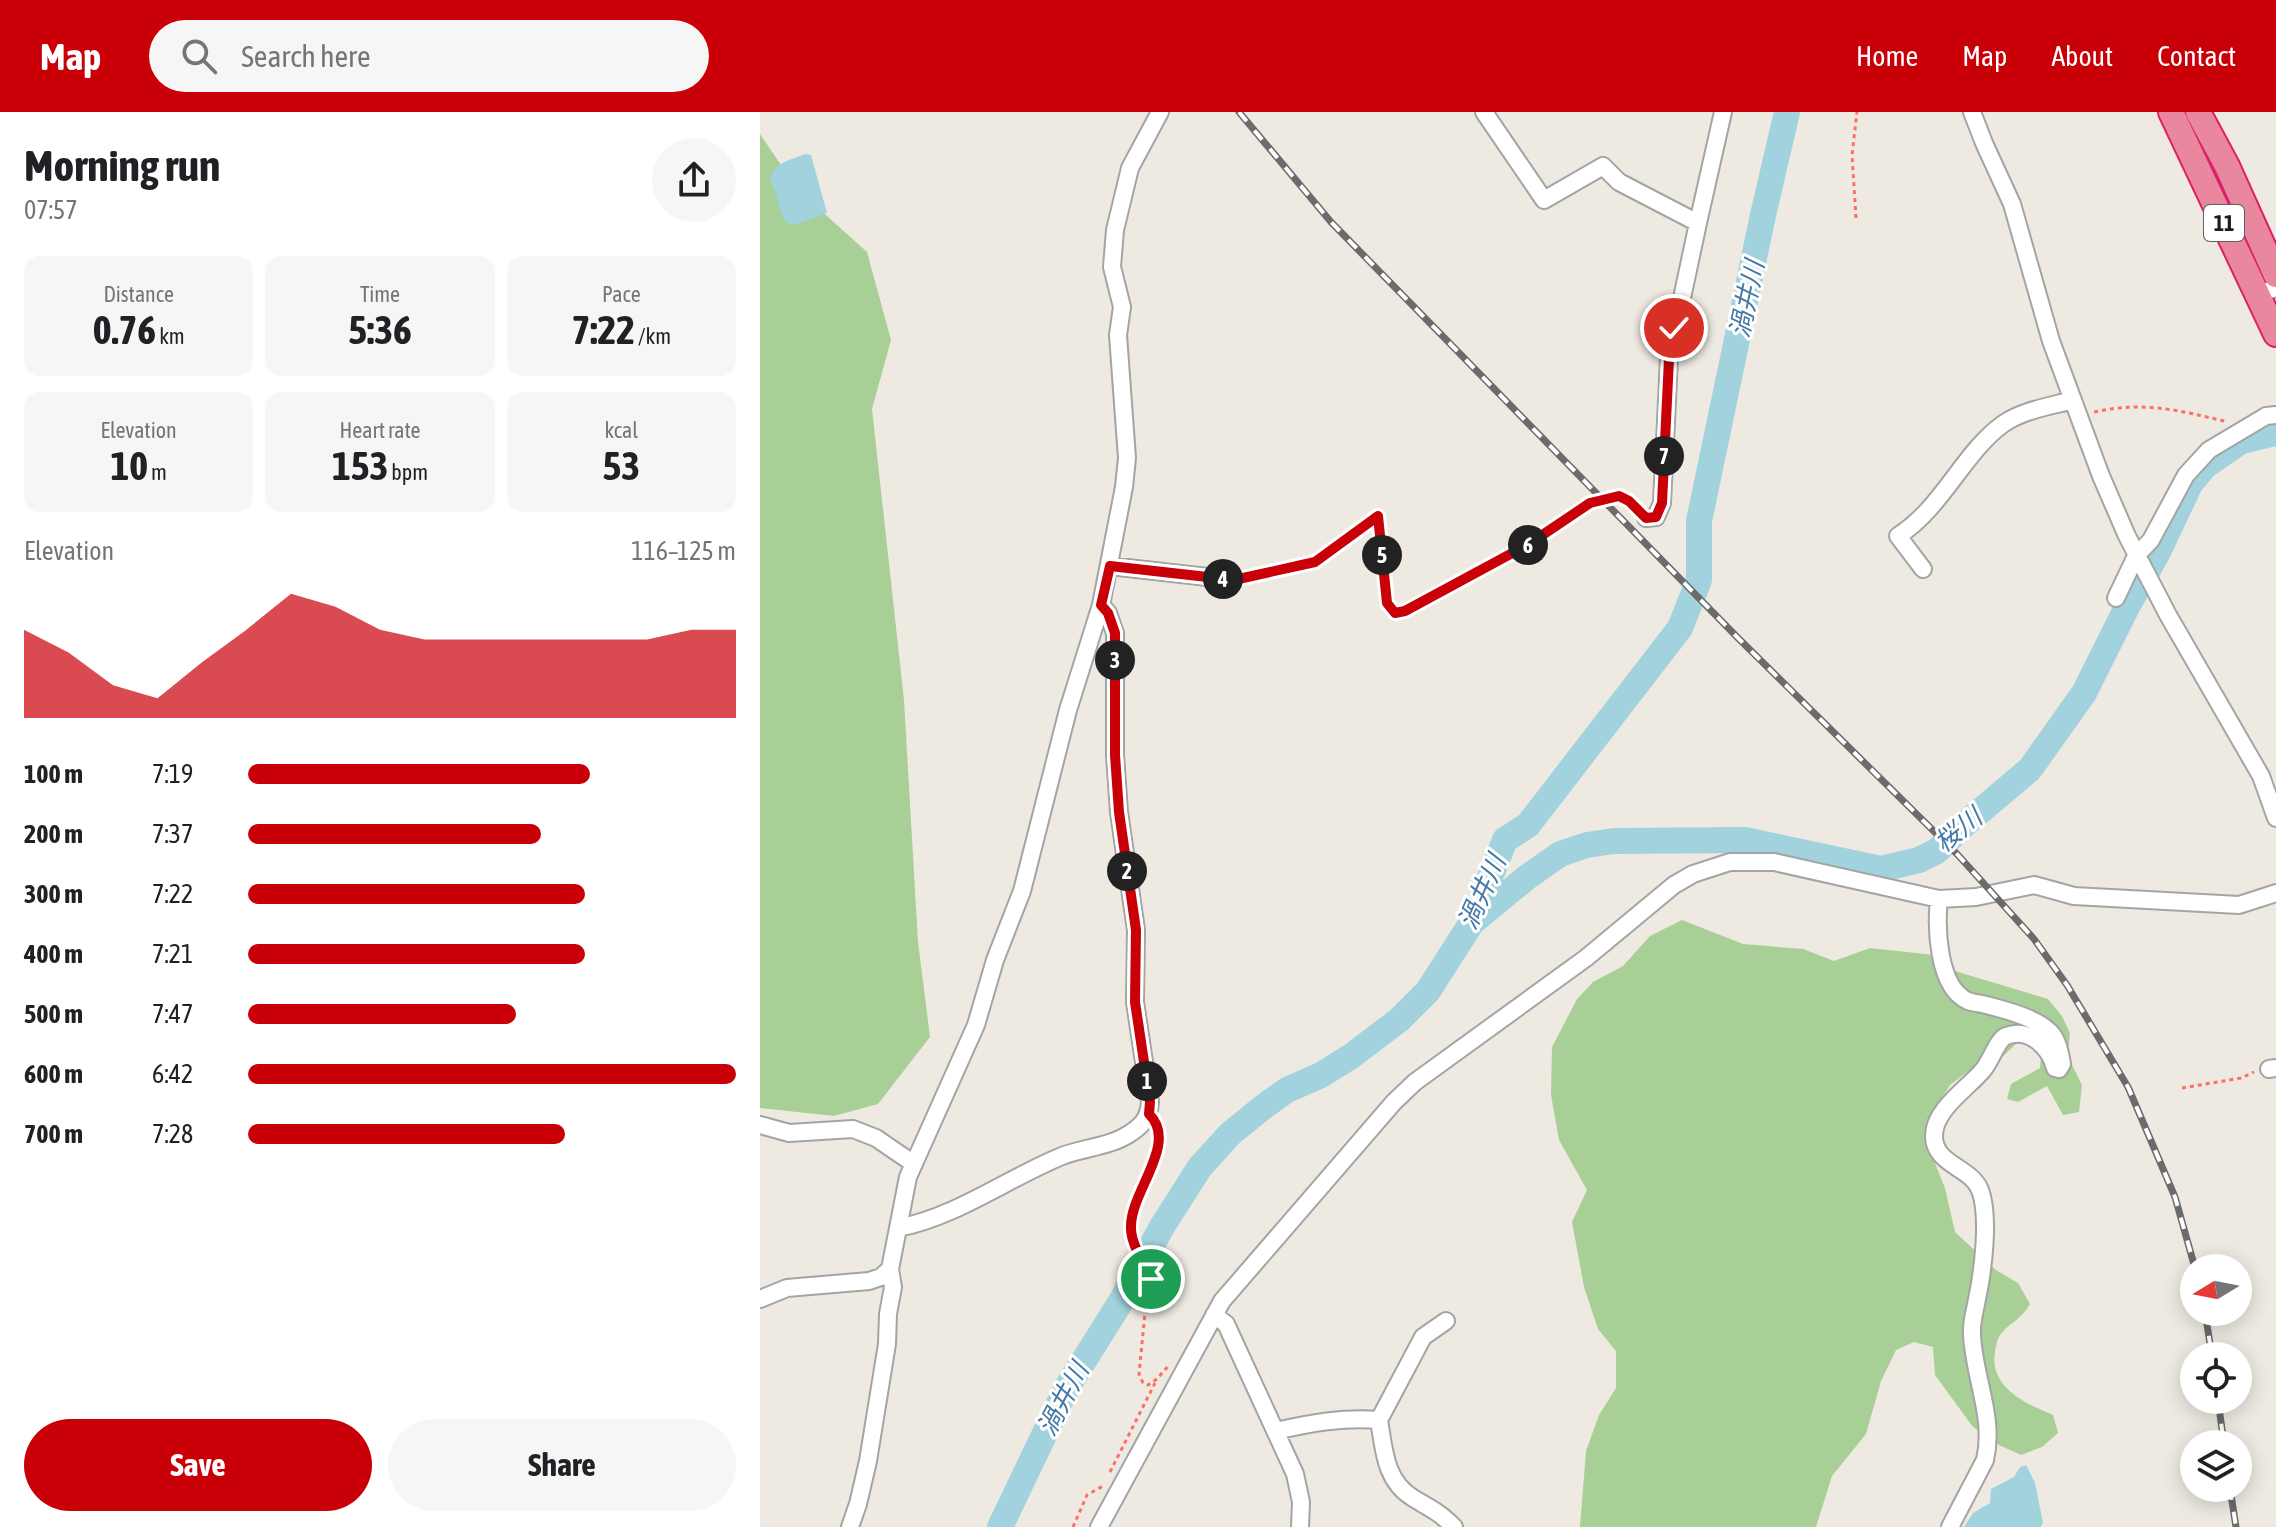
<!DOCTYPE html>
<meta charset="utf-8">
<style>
body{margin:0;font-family:"Asap Condensed","Noto Sans JP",sans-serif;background:#f6f6f6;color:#202124;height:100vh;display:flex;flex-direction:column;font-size:30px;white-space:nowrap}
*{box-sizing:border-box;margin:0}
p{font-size:26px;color:#757577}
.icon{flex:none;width:44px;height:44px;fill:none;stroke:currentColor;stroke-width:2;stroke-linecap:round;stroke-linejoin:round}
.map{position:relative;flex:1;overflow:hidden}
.side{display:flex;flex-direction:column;background:#fff;width:760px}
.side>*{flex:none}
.needle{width:52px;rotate:260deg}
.buttons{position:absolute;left:1420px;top:1142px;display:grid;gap:16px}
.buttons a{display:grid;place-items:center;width:72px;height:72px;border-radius:50%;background:#fff;box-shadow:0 4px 20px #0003;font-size:40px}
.pin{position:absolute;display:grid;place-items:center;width:68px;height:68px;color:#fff;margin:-34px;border:4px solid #fff;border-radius:50%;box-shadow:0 2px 8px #0007}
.km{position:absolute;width:40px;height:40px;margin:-20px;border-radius:50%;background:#222;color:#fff;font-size:22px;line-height:40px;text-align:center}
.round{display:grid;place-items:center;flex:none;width:84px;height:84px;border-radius:42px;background:#f6f6f6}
.overview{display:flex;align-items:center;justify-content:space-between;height:136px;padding:0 24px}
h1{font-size:44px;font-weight:700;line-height:60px}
.figures{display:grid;grid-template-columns:repeat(3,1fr);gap:12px;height:136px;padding:8px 24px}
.figures div{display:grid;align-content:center;border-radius:16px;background:#f6f6f6;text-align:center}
.figures b{font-size:40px;font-weight:700}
.figures small{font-size:22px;font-weight:400}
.figures p{font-size:22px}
.chart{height:224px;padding:16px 24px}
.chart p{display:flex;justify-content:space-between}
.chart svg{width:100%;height:144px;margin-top:8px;fill:#c90007;opacity:.7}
.button{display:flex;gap:16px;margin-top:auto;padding:16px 24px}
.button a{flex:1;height:92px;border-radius:48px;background:#c90007;color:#fff;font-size:32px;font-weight:700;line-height:92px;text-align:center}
.button a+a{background:#f6f6f6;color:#202124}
ul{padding:0 24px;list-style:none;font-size:26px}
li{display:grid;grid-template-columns:128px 96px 1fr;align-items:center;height:60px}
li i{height:20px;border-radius:10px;background:#c90007}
header{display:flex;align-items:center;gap:48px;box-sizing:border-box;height:112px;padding:0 40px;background:#c90007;color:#fff}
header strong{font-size:38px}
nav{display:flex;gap:44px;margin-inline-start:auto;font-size:28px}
.search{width:560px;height:72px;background:#f6f6f6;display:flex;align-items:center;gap:20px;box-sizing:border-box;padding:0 28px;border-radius:44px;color:#757577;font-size:30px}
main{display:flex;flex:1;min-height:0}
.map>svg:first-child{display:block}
.forest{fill:#a8cf95}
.water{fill:#a1d2dd}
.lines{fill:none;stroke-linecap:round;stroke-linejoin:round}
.river{stroke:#a1d2dd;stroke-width:26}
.minor-casing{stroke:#a4a4a4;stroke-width:20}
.highway-casing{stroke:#dc2067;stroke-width:28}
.path{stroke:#fd6e64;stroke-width:3;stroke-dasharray:4 4;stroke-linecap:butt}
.minor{stroke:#fff;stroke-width:16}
.highway{stroke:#e8879d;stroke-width:24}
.rail-casing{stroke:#6b6b6b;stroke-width:7}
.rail{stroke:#fff;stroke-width:4;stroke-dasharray:12;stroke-linecap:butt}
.route-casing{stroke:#fff;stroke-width:16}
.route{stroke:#c90007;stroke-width:10}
.labels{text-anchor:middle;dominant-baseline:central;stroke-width:6;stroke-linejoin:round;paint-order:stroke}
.shield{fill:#fff;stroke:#616161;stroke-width:2}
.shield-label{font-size:22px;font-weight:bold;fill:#1d1d1d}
.water-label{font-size:26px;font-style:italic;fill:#4479a6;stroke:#fff}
</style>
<header>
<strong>Map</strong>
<div class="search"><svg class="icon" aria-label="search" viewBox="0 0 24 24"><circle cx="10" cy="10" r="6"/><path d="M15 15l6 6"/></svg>Search here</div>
<nav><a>Home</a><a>Map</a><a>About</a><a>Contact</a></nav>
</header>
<main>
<section class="side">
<div class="overview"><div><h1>Morning run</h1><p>07:57</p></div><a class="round"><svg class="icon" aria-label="share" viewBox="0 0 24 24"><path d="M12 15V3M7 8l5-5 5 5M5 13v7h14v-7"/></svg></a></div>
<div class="figures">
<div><p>Distance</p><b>0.76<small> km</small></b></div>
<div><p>Time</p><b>5:36</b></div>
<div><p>Pace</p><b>7:22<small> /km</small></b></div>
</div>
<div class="figures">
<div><p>Elevation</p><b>10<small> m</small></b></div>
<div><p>Heart rate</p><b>153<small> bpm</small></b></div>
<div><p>kcal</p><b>53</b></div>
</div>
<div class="chart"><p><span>Elevation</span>116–125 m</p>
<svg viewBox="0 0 160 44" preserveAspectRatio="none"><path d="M0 44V17L10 24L20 34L30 38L40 27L50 17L60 6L70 10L80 17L90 20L100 20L110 20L120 20L130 20L140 20L150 17L160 17V44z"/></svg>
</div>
<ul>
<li><b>100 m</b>7:19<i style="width:70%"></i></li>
<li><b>200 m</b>7:37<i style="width:60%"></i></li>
<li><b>300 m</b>7:22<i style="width:69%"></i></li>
<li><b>400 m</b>7:21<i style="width:69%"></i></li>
<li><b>500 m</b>7:47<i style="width:55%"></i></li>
<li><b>600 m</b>6:42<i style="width:100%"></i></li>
<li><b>700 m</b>7:28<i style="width:65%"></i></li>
</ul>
<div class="button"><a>Save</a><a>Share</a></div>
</section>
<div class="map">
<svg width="1516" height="1415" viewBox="0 0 1516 1415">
<rect width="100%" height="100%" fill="#eeeae2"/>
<path class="forest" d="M0,22l38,56 69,62 24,88 -19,69 32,291 14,242 12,95 -52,67 -44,12 -74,-8z
M922,808l61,24 60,5 31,12 36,-13 64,7 14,14 100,30 14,17 8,17 -2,24 14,28 -3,27 -16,3 -16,-29 -29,16 -11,-3 4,-15 29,-16 1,-11 -10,-14 -12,-2 -21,20 -30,10 -18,14 -24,38v18l19,47 10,44 41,38 22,13 12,21c-10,17 -20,18 -30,31 -3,4 -4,12 -5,17 -6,35 31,52 58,63l5,18 -16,14 -21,8 -22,-10 -26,-18 -38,-52 -2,-28 -19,-5 -18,8 -15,31 -15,53 -34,42 -16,51h-236l6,-76 13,-36 17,-27v-37l-18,-22 -14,-42 -12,-65 15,-32 -28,-50 -8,-45 1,-48 25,-48 16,-17 30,-16 27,-30z"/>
<path class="water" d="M45,42l6,1 16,58 -29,11 -10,-1c-12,-12 -9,-29 -18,-44 5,-18 20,-18 35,-25z
M1266,1353l9,18 8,40 -2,4h-77l9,-14 17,-10 1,-14 23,-12 6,-10z"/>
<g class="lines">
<path class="river" d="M715,808l51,-42 34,-24 27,-9 27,-4 131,-1 136,29 38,-9 18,-9 28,-27 65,-55 54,-76 44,-88 30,-53 32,-68 15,-18 36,-25 35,-8
M240,1415l66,-138 54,-86 43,-78 37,-58 30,-33 32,-26 25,-18 34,-15 29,-18 49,-37 29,-29 44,-69 33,-82 23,-15 152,-197 19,-48v-59l64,-306 24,-103"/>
<defs>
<path id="minor" d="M724,0l60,88 59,-34 16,16 79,41 25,-111
M1212,0l12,31 28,61 39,137 50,135 26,60 41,79 93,161 15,42
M1498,182l18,-6
M886,406l10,-1 6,-14 7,-144 29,-136
M350,454l124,14
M1163,457l-25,-33c45,-29 65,-83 105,-112 20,-14 48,-18 70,-24
M1356,486l20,-42 15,-16 35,-65 23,-25 57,-34 10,-1
M1179,787c-3,27 -2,88 29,102 5,2 12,2 18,4 19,5 48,12 63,26 9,8 11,22 13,33l-3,5 -4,-1c-5,-20 -25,-41 -49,-32 -9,4 -15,25 -23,34 -15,18 -50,40 -49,67 1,28 37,30 46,53 10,26 3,81 -3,109 -2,12 -6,23 -5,36 2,43 23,82 13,125l-35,67
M1509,957l7,-1
M0,1013l29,8 64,-4 23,9 38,26
M138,1116c60,-12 108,-49 164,-72 23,-9 49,-9 70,-24 12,-8 17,-16 18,-30l-15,-100 1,-72 -17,-118 -4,-57v-122l-7,-20 -7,-8
M0,1187l27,-11 82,-7 12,-4 9,-8
M454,1203l12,9 69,150 6,28 -1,25
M619,1308c5,30 6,61 34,78 18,11 25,13 41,29
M516,1319c34,-8 68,-14 103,-11l44,-83 23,-16
M90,1415l8,-23 10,-43 19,-117 1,-30 5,-27 -3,-18 18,-92 68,-152 19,-65 27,-69 46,-181 33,-105 23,-118 3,-29 -9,-123 4,-28 -10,-40 3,-37 15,-62 30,-56
M339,1415l123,-226 172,-199 21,-20 171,-124 88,-73 19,-11 37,-12h44l165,37 37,-2 58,-12 40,11 165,9 37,-12"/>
<path id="highway" d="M1411,0l105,222
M1438,0l29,54 49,109"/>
</defs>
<use href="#minor" class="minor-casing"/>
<use href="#highway" class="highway-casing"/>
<path class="path" d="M1096,106l-4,-63 5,-43
M1334,300c51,-11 84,-2 134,10
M489,464l66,-14 63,-46 9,87 8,10 10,-2 124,-67 61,-41 29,-7 16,11
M1422,976l59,-10 13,-6
M398,1016l2,17 -2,10 -20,38 -8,35 21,51 2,10 -8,24 -6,61 4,9 5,2 9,-6 13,-15
M350,1360l45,-89
M313,1415l14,-32 16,-9"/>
<use href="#minor" class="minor"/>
<use href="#highway" class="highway"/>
<defs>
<path id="rail" d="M479,0l92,110 407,416 219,216 77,85 33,46 61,102 47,110 20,71
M1445,1200l7,44
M1458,1288l6,44
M1470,1376l6,39"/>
</defs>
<use href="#rail" class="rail-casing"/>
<use href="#rail" class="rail"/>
</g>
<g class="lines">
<defs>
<path id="route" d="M391,1167c-7,-16 -21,-36 -20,-53 0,-35 48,-83 18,-112l1,-12 -15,-100 1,-72 -17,-118 -4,-57v-122l-7,-20 -7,-8 9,-39 124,14 81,-18 63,-46 9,87 8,10 10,-2 124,-67 61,-41 29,-7 10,5 17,17 10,-1 6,-14 7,-144 5,-31"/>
</defs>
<use href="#route" class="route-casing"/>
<use href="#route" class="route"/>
</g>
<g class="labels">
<rect class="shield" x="1444" y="93" width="40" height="36" rx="6"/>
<g class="shield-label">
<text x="1464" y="111">11</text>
</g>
<g class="water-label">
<text transform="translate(987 187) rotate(-78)">渦井川</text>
<text transform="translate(1198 718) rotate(-39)">桜川</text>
<text transform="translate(722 780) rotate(-66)">渦井川</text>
<text transform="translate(303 1287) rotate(-62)">渦井川</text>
</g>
</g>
</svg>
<div class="buttons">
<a><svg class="needle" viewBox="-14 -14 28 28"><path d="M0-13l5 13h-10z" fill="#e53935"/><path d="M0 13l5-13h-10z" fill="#757577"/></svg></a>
<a><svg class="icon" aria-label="locate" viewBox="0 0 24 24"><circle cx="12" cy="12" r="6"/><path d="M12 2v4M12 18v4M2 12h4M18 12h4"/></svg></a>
<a><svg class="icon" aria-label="layers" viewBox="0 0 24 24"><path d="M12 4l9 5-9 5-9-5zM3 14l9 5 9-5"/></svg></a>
</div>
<div class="pin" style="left:391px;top:1167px;background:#1e9e55"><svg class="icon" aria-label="arrive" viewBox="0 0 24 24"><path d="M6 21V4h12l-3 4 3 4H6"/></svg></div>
<div class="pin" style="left:914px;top:216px;background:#d93025"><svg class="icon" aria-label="check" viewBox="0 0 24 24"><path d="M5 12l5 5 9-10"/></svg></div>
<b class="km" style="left:387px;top:969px">1</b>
<b class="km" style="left:367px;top:759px">2</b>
<b class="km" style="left:355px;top:548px">3</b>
<b class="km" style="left:463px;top:467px">4</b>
<b class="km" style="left:622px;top:443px">5</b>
<b class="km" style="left:768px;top:433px">6</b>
<b class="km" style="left:904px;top:344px">7</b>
</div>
</main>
